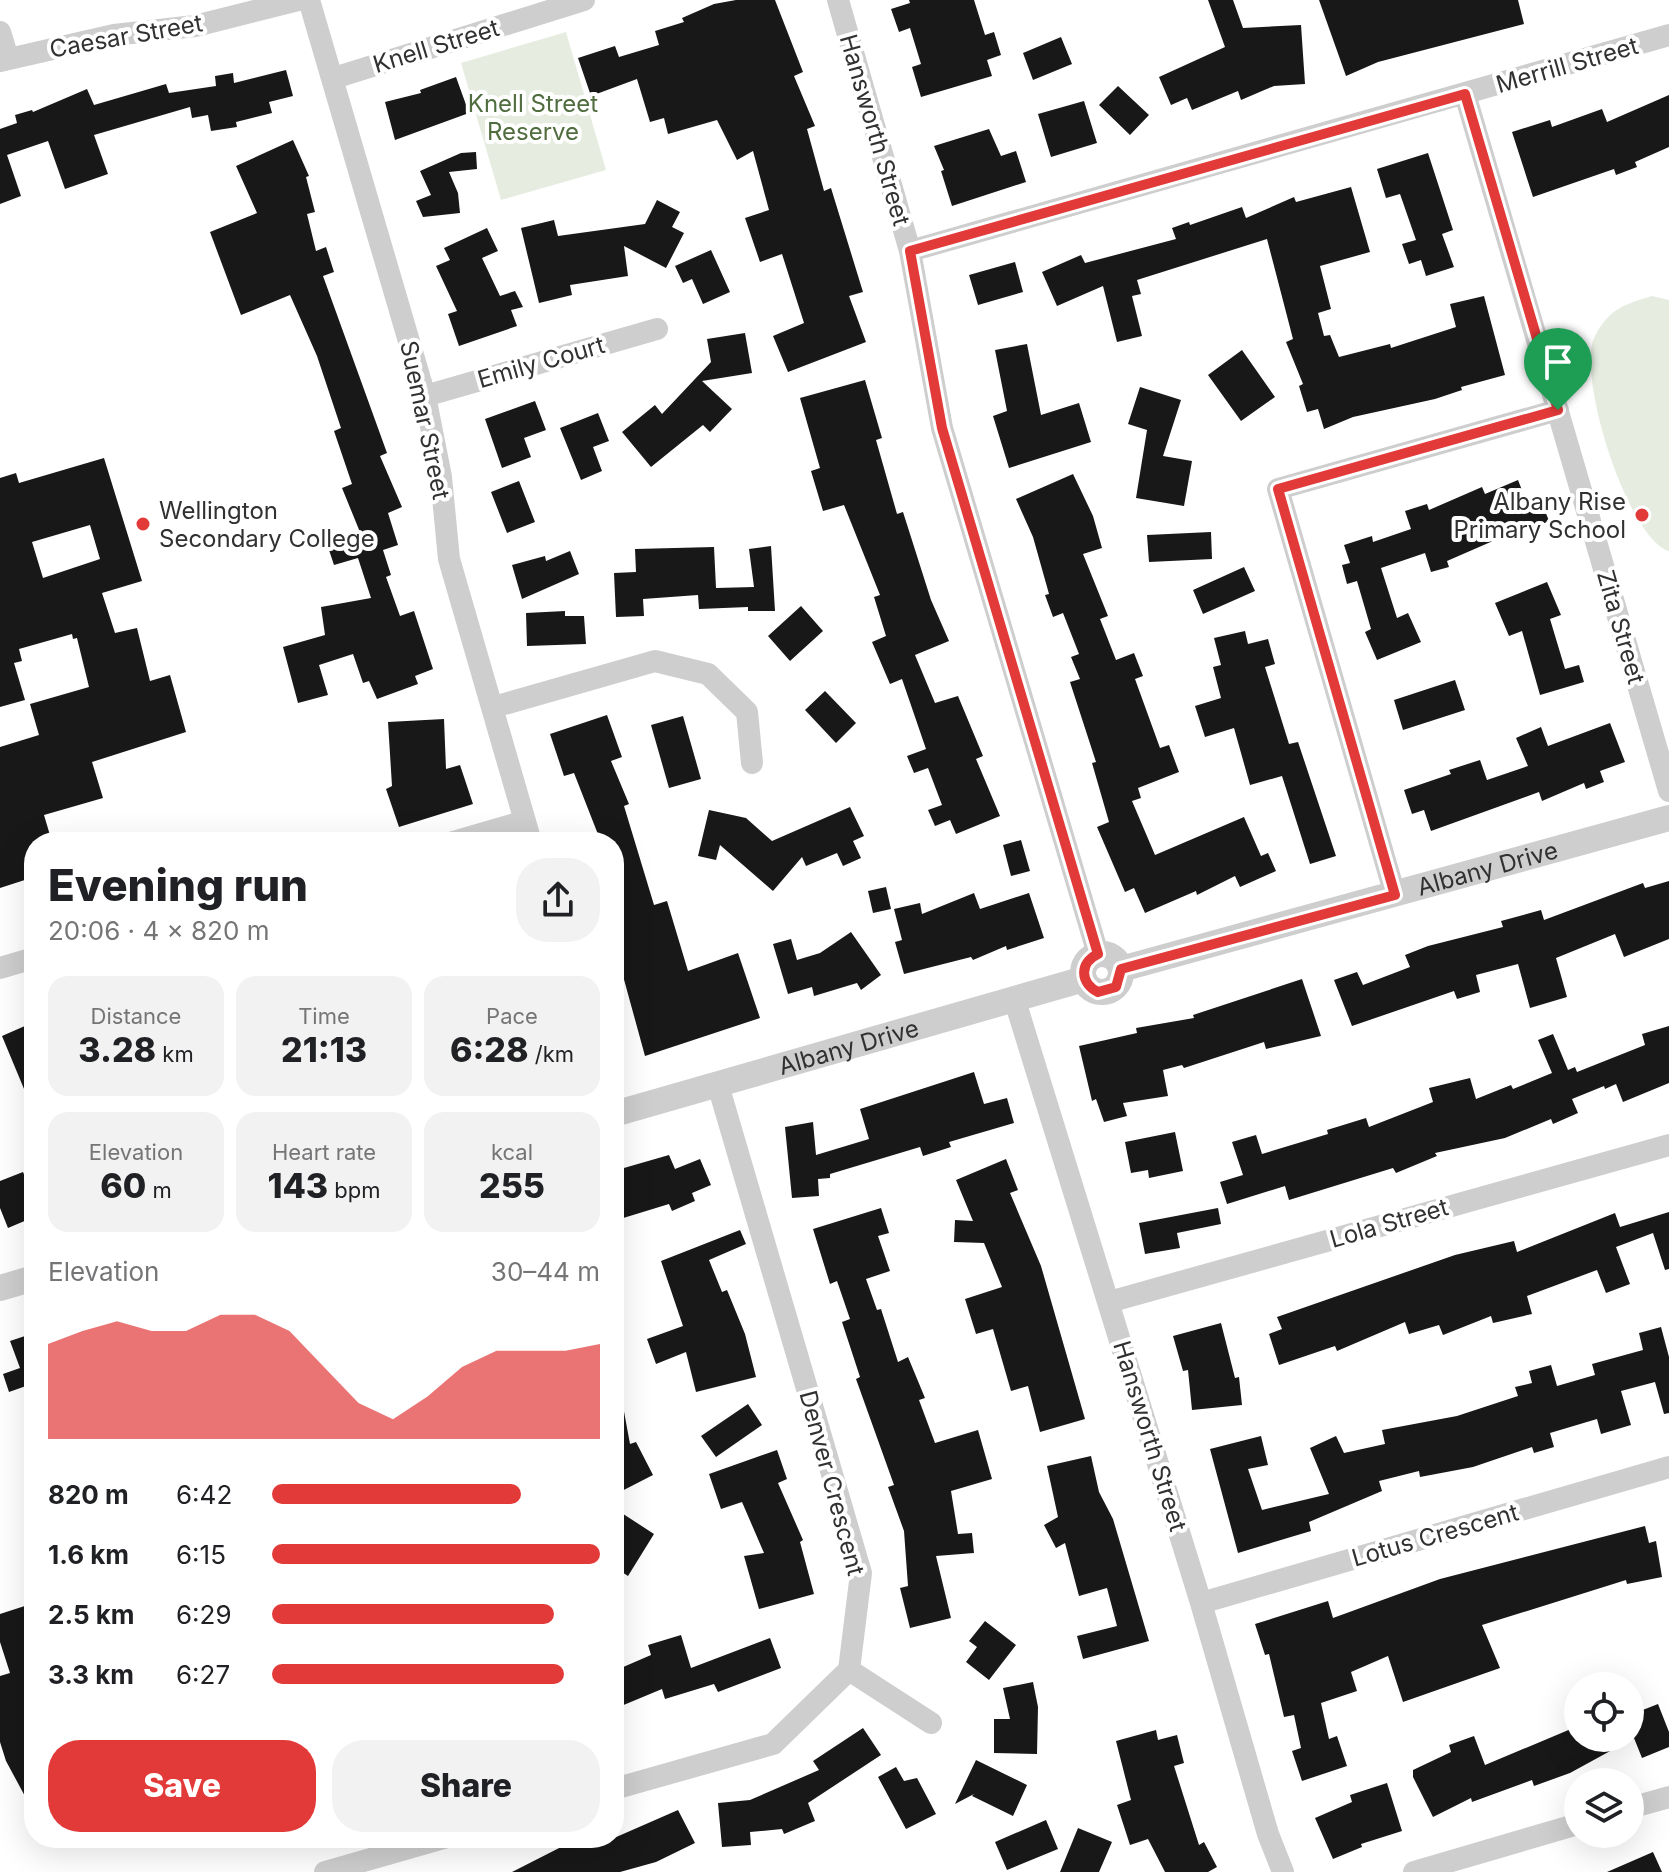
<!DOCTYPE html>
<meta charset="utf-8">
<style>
body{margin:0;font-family:Inter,sans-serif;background:#f2f2f2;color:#202124;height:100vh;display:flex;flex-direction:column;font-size:30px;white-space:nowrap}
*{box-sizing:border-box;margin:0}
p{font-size:26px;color:#757577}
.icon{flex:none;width:44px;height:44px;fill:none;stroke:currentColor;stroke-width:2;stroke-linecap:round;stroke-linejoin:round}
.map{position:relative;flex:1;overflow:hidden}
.sheet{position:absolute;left:24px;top:832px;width:600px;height:1016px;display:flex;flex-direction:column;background:#fff;border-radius:32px;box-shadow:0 8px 32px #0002}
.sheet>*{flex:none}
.controls{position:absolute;left:1564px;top:1672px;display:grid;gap:16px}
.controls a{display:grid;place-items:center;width:80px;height:80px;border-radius:50%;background:#fff;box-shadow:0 8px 32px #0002;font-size:40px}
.pin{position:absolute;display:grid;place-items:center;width:68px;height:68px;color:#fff;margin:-82px -34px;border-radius:50% 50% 50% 0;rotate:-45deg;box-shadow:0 0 8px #0007}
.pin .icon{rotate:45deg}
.round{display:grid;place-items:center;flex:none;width:84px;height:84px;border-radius:32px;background:#f2f2f2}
.headline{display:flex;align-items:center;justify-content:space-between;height:136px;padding:0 24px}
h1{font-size:44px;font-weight:800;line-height:60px}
.metrics{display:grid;grid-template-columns:repeat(3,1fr);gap:12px;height:136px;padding:8px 24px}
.metrics div{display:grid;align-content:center;border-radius:20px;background:#f2f2f2;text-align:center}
.metrics b{font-size:34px;font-weight:800}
.metrics small{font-size:22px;font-weight:400}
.metrics p{font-size:22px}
.chart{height:224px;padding:16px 24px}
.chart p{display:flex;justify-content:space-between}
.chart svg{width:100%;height:144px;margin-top:8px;fill:#e23a39;opacity:.7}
.cta{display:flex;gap:16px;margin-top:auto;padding:16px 24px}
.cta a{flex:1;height:92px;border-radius:32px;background:#e23a39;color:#fff;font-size:32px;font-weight:800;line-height:92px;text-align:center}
.cta a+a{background:#f2f2f2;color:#202124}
ul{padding:0 24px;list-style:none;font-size:26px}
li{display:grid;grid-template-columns:128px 96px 1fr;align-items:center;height:60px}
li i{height:20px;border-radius:10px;background:#e23a39}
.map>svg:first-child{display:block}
.green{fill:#e6ede0}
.building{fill:#181818;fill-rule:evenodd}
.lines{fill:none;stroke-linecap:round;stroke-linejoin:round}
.minor{stroke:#cecece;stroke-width:22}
.tertiary{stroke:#cecece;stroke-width:26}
.route-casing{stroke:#fff;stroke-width:16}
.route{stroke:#e23a39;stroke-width:10}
.poi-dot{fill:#e23a39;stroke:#fff;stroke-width:3}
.labels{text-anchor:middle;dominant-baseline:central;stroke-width:8;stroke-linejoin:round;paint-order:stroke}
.street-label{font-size:24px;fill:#313131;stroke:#fff}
.park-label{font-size:24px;fill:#506d3f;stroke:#fff}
.poi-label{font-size:24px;fill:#313131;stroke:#fff;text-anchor:end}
</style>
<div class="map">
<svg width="1669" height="1872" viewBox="0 0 1669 1872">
<rect width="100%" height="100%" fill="#fff"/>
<path class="green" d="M566,32l40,138 -105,30 -40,-137z
M1652,296l17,4v251c-41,-11 -94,-178 -74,-215 14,-27 30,-32 57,-40z"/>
<path class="building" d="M736,0h39l28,72 -9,4 21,50 -8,3 17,62 7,-3 32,104 -14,4 17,46 -78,30 -15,-36 31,-13 -22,-69 -22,8 -15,-44 24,-8 -16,-59 -16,9 -20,-40 -49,14 -4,-16 -14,4 -13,-43 -46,17 -13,-38 37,-12 4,11 40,-12 -4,-14 29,-9 -2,-4 32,-14z
M909,0h65l11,35 9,-3 7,23 -14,5 5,16 -71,21 -9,-30 9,-3 -11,-36 -11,4 -8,-23 19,-6z
M1208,0h25l10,28 58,-3 4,59 -31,2 -33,14 -3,-9 -46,19 -5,-12 -16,7 -12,-28 66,-30z
M1319,0h199l6,24 -146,38 -32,14z
M1061,37l11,27 -39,16 -10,-27z
M286,70l7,26 -24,6 3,11 -36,9 1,5 -26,4 -3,-16 -16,3 -2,-11 -96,28 14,39 -43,15 -17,-48 -41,14 14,41 -21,8v-75l17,-6 -2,-8 17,-5 1,2 54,-23 7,16 72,-21 3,9 47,-7 -1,-10 18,-3 1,10z
M456,77l13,36 -74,27 -10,-38 36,-9 -1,-3z
M1118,86l31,29 -19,20 -31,-30z
M1669,95v52l-34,15 2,5 -21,8 -2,-6 -81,28 -21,-65 38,-12 2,7 50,-18 5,13z
M1084,101l13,42 -46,14 -13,-43z
M989,129l12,27 15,-5 10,31 -74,24 -11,-35 3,-1 -10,-24z
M293,140l16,36 -3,1 9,35 -8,2 9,37 10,-4 8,25 -11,4 64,177 -7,3 22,51 -14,6 10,32 -15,5 8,25 -5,2 14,39 14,-5 19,58 -18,7 3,8 -41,15 -8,-18 -6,2 -10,-29 -34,11 9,30 -30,8 -15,-56 42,-12 -4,-28 50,-9 -13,-40 -24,7 -6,-18 34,-10 -20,-49 10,-4 -18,-53 7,-3 -24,-72 -27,-61 -49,20 -31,-83 47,-19 -21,-47z
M476,152l1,17 -28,3 9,21 2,20 -37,4 -7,-16 15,-6 -11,-24 41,-18z
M1428,153l25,77 -11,4 12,33 -28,9 -5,-16 -12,4 -7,-20 14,-4 -16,-46 -14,4 -9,-29z
M1351,187l19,65 -50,14 11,43 -13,4 6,23 6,-1 9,22 51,-13 1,4 65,-21 -6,-23 34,-8 21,79 -44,12 1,3 -27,9 -82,18 -29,12 -6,-20 -11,3 -8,-26 4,-2 -17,-42 7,-3 -26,-100 -130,41 4,14 -9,2 10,40 -25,6 -14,-56 -46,20 -15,-34 39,-17 4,8 91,-24 -4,-11 17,-6 1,3 52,-18 4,11 48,-21 2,5z
M657,200l23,12 -8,15 12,6 -18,35 -42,-22 4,30 -58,9 2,10 -33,8 -18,-75 33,-8 4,16 87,-12z
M487,228l11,23 -16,7 18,38 15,-5 8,16 -12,3 6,16 -58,20 -11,-32 9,-3 -21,-45 14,-6 -6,-12z
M711,250l19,42 -27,12 -11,-25 -9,4 -8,-17z
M1015,262l8,30 -45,13 -9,-30z
M745,333l7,40 -50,8 30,28 -22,23 -7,-7 -52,42 -29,-35 33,-27 7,9 49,-52 -4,-23z
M1027,344l14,71 38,-12 12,39 -82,26 -16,-52 14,-5 -12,-61z
M1242,350l33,47 -34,24 -33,-46z
M865,380l17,58 -6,2 21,74 6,-2 28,88 18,41 -34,14 20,48 23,-7 25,60 -7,3 24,57 -44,18 -6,-14 -15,6 -7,-16 14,-5 -14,-37 -14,5 -7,-17 19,-7 -24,-70 -12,5 -18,-42 14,-6 -12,-39 6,-2 -36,-90 -21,6 -12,-40 9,-3 -20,-70z
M1140,387l41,13 -18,56 29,5 -8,45 -48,-8 11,-68 -19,-6z
M535,401l11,29 -22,8 7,19 -29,11 -17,-49z
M598,413l11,28 -16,6 9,24 -21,9 -21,-52z
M104,458l38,123 -40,12 13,40 22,-5 13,53 20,-6 16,57 -94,30 11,36 -59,17 8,27h-18v35l-34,11v-141l39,-12 -9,-31 59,-17 -12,-49 -4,1 -1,-5 -53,15 3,12 -8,2 11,37 -25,7v-229l16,-5 3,10zM90,525l10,34 -57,19 -11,-36z
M1073,474l20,42 9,32 -19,6 25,62 -8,3 16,41 18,-7 9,23 -8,3 25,69 9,-3 10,27 -41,16 3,10 -9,3 23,54 89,-38 17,39 7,-3 8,18 -36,16 -5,-11 -38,19 -1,-4 -51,22 -11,-25 -9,4 -28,-65 12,-5 -17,-59 4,-1 -26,-80 10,-3 -9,-22 8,-3 -16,-41 -10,4 -8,-22 4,-1 -16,-57 -17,-38z
M1518,480l7,18 13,-5 11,28 -38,17 -2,-4 -62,27 2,6 -18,5 -6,-19 -44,15 16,50 11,-5 13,29 -44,18 -12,-28 6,-3 -14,-48 -10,3 -5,-19 8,-2 -6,-18 28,-9 1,6 38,-13 -6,-18 22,-7 2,6 53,-23 3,7z
M519,481l16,41 -28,11 -16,-41z
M1211,532l1,27 -63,3 -2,-27z
M771,546l4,65h-27v-4l-49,2 -1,-14 -55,4 1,17 -28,1 -2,-44 22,-1 -1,-23 79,-2 2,41 38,-1 -5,-38z
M570,551l9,23 -57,25 -10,-34 33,-9 1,5z
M1244,567l11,24 -52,23 -10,-24z
M1547,582l14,33 -11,4 15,50 14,-4 5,17 -44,13 -18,-64 -13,5 -14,-33z
M801,606l22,25 -33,30 -22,-25z
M565,611v5h19l2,28 -59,2 -1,-33z
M1245,631l3,13 20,-5 7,25 -10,3 24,77 9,-2 38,114 -26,8 -28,-88 -32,9 -16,-57 -29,9 -10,-31 26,-8 -8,-31 8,-2 -7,-27z
M1455,680l10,30 -62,20 -9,-30z
M825,691l31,32 -20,20 -31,-33z
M607,715l15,42 -11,4 18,43 -5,2 30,99 13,-4 21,70 50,-18 22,65 -115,38 -31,-113v-101h-13l-27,-69 -10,3 -14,-42z
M683,716l18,63 -32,9 -18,-63z
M444,719l2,50 14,-4 13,39 -74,23 -13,-38 6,-3 -4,-64z
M1610,723l15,39 -25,9 4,11 -18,7 -2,-6 -42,18 -3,-9 -108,39 -7,-21 -12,4 -8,-24 47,-16 -2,-4 31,-10 7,20 41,-14 -12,-28 25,-11 7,19z
M850,807l14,29 -11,5 8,17 -18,8 -6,-13 -31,13 -4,-9 -29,34 -53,-46 -4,15 -18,-4 11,-46 37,8 26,23z
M1021,840l9,31 -19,5 -8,-31z
M1669,881v58l-45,18 -9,-23 -59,24 11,39 -37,11 -12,-44 -42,11 4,17 -23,7 -3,-8 -102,35 -18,-46 23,-8 6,13 47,-18 -5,-12 23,-9 75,-19 -2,-6 40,-11 3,10 99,-37 2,5z
M886,887l5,22 -18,4 -5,-22z
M974,893l6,16 49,-16 15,45 -37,12 -1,-4 -33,14 -2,-3 -67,17 -9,-32 7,-2 -8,-31 26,-6 2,11z
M851,932l30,43 -20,15 -4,-7 -43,13 -2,-9 -24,7 -15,-50 18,-5 6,21 23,-7z
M1302,979l19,57 -55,13 -2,-7 -80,26 -2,-3 -19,5 5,26 -45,7 4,13 -23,6 -8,-23 -4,2 -13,-55 58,-13 -1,-5 58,-10 -1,-3z
M34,1022v91l-32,-77z
M1669,1026v57l-46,19 -7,-18 -11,5 -1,-3 -32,13 6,14 -25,11 -2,-5 -46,19 -70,15 2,3 -41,17 -3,-5 -104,32 -4,-14 -58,18 -7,-22 23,-7 -11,-33 24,-7 6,19 66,-20 -1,-4 39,-12 3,9 64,-25 -4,-14 41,-10 6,21 35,-14 2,4 39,-16 -14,-33 15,-6 15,36 7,-3 2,5 68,-27 -3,-11z
M974,1072l10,32 23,-6 7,25 -65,19 2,5 -28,9 -3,-9 -90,27v4l-12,1 1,17 -27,2 -7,-71 28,-5 3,33 53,-16 -9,-30z
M1175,1132l8,39 -34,7 -1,-8 -17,3 -6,-31z
M669,1155l6,14 25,-10 11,26 -19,8 3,8 -23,10 -3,-7 -49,15 -6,-23v-4l8,-2 -5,-20z
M1006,1159l12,31 -8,3 31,73 44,153 -45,13 -12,-46 -17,5 -18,-62 -17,5 -11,-35 37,-12 -18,-44 -30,-1 1,-22 18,1 -17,-41z
M23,1172l11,26v19l-26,11 -8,-20v-27z
M881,1208l8,25 -11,3 12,35 -24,8 11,31 4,-1 17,53 10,-5 17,41 -6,2 16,43 43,-13 14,49 -41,12 7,43 14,-1 2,20 -38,3 15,62 -41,10 -10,-40 8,-2 -4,-55 -16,-44 6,-2 -38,-106 4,-2 -18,-55 8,-3 -13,-38 -7,3 -17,-55z
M1218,1208l3,16 -44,9 3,15 -35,6 -6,-31z
M1669,1212v57l-4,1 -12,-37 -37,14 14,37 -24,9 -9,-23 -70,26 5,18 -39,9 -2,-7 -48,19 -4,-10 -30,9 -4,-12 -68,29 -2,-5 -56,19 -10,-31 13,-5 -5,-12 178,-62 59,-14 3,11 98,-39 5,14z
M740,1230l6,14 -37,16 13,32 5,-2 18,44 11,43 -60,15 -10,-40 -30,12 -9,-25 36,-13 -22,-65z
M1221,1323l14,55 4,-1 3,28 -50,5 -4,-40 -5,1 -10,-35z
M1661,1327l8,30v56l-5,1 -9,-32 -34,9 10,34 -30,9 -4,-15 -47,14 4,14 -20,6 -2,-6 -59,20 -53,10 -1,-6 -40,10 3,10 -73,31 2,9 -73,22 -28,-104 51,-13 7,29 -20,4 14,41 67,-16 -19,-46 26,-12 8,17 41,-9 -3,-14 75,-14 61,-20 -3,-9 17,-4 -3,-12 22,-6 6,21 38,-11 -3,-11 51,-14 -4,-17z
M34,1333v68h-2l-6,-15 -17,6 -6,-18 17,-6 -10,-27z
M748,1404l14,21 -46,32 -15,-21z
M623,1406l7,38 6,-2 17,33 -39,20v-88z
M777,1450l10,29 -9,4 25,57 -3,2 14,52 -55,15 -15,-53 20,-3 -22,-51 -21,7 -12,-35z
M1091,1456l8,36 14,27 36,122 -66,18 -6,-23 40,-10 -10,-38 -28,8 -14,-53 -9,5 -12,-23 14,-8 -11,-51z
M614,1508l40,26 -26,42 -14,-9z
M1645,1526l4,17 7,-2 6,36 -35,7 -1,-4 -144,45 18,43 -97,34 -15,-46 -37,16 6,19 -36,12 8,36 8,-3 10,30 -45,15 -10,-30 9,-3 -7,-33 -10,2 -15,-63 -4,1 -10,-31 73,-23 5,17 107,-39z
M34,1603v210l-28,-52 -6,-19v-66l10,-3 -10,-31v-28z
M985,1621l31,24 -27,35 -23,-18 11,-15 -8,-6z
M681,1635l10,33 79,-30 11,30 -63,24 -4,-8 -49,15 -3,-10 -48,20v-38l37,-16 -3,-10z
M1033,1682l5,25 -1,47 -43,-1v-34h16l-7,-31z
M1658,1704l11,28v15l-27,11 -8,-20 -64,35 -36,13 -2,-6 -60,22 -1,-4 -38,19 -20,-40v-7l38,-18 -2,-7 25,-9 11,29 93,-39v12h56l-4,-23z
M863,1728l18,27 -73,48 7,18 -31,13 -2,-5 -32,3 1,13 -29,2 -4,-44 32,-3 69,-30 -6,-9z
M1156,1730l2,10 19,-5 7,28 -10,3 25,79 5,-3 13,25 -9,5h-43l-17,-33 -18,6 -13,-40 14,-5 -15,-59z
M976,1760l51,25 -14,31 -41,-20 2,-2 -19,10z
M896,1767l8,14 13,-3 19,36 -30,15 -28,-52z
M1387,1783l15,48 -41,13 1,3 -29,12 -18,-41 37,-16 -2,-7z
M678,1810l17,33 -39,19 -36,10h-108l57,-29 2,4 43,-9z
M1046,1820l12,29 -51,21 -12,-28z
M1078,1828l34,14 -13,30h-39z
M1653,1852l9,20h-55z"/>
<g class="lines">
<path class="minor" d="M309,0l116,396 16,81 8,82 82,283
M838,0l72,251 32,177 156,526
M0,32l8,26
M0,61l114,-26 81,-9 103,-26
M334,78l250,-78
M1465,94l204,697
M910,251l759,-216
M425,396l232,-67
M494,707l161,-46 53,13 39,38 5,51
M453,842l72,-21
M1395,895l-117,-406 280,-79
M0,968l34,-10
M1015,1001l186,602 67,231 15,38
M1109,1302l560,-157
M1201,1603l468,-136
M849,1670l82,53
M614,1789l159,-45 76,-74 12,-97 -143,-488
M1630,1808l39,-11
M325,1872l119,-34
M1414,1872l164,-48"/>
<g class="tertiary">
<circle cx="1102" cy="973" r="19"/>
<path id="s1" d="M1121,969l548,-151"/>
<path id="s2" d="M614,1114l470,-135"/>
<path d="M0,1288l34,-10"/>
</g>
</g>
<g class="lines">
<defs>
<path id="route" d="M1465,94l93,316 -280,79 117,406 -274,74 -5,18 -18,5c-18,-9 -19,-29 0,-38l-156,-526 -32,-177z"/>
</defs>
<use href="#route" class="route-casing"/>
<use href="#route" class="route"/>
</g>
<g class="poi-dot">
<circle cx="1642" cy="515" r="8"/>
<circle cx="143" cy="524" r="8"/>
</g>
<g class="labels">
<g class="street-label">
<text transform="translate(126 36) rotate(-10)">Caesar Street</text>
<text transform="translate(436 46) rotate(-17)">Knell Street</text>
<text transform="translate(1567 65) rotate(-16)">Merrill Street</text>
<text transform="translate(875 130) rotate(74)">Hansworth Street</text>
<text transform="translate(541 362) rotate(-16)">Emily Court</text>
<text transform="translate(425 420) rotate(78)">Suemar Street</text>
<text transform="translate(1621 627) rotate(74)">Zita Street</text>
<text stroke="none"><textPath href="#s1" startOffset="380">Albany Drive</textPath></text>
<text stroke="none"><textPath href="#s2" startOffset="244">Albany Drive</textPath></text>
<text transform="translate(1389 1223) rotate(-16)">Lola Street</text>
<text transform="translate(1150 1436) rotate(73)">Hansworth Street</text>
<text transform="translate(832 1483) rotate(75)">Denver Crescent</text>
<text transform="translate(1435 1535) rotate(-16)">Lotus Crescent</text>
</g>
<g class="park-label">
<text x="533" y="103">Knell Street<tspan x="533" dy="28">Reserve</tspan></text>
</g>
<g class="poi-label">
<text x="1626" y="501">Albany Rise<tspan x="1626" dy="28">Primary School</tspan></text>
<text x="159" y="510" text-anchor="start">Wellington<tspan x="159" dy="28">Secondary College</tspan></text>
</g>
</g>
</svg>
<div class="controls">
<a><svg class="icon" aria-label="locate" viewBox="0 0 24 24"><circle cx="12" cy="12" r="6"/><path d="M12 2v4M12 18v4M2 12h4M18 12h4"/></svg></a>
<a><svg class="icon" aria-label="layers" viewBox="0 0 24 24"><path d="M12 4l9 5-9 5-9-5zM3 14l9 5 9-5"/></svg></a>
</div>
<div class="pin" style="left:1558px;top:410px;background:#1e9e55"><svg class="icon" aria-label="arrive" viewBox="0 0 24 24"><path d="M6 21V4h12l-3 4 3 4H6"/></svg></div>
<section class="sheet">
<div class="headline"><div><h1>Evening run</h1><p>20:06 · 4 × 820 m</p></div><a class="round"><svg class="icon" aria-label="share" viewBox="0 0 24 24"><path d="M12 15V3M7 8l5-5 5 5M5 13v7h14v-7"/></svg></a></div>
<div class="metrics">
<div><p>Distance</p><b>3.28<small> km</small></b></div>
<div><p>Time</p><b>21:13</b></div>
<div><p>Pace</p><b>6:28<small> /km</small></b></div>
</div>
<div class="metrics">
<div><p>Elevation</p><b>60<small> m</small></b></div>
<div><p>Heart rate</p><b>143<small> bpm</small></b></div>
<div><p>kcal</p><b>255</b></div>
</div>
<div class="chart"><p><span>Elevation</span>30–44 m</p>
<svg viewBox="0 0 160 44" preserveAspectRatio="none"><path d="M0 44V15L10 11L20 8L30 11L40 11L50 6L60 6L70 11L80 22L90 33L100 38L110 31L120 22L130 17L140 17L150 17L160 15V44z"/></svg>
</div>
<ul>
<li><b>820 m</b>6:42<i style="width:76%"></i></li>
<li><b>1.6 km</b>6:15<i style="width:100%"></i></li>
<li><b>2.5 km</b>6:29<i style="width:86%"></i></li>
<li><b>3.3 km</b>6:27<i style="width:89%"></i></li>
</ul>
<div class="cta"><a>Save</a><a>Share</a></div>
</section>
</div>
